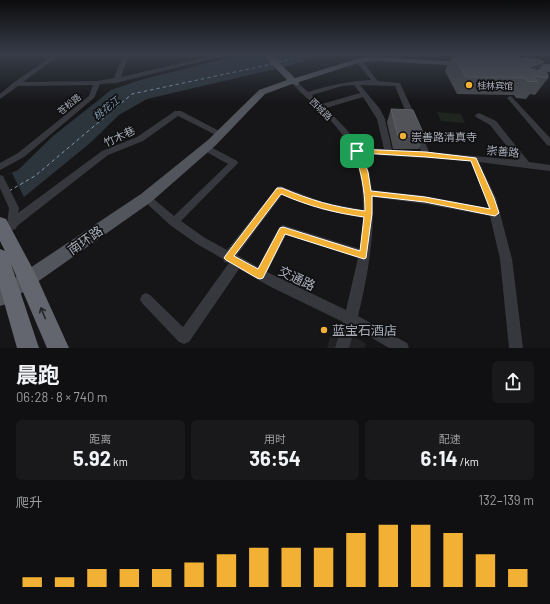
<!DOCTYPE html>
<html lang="zh">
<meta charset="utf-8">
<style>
body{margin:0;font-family:Barlow,"Noto Sans SC",sans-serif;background:#19191b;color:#f1f3f6;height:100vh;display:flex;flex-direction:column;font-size:15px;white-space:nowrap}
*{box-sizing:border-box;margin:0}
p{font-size:13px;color:#9c9d9f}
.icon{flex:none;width:22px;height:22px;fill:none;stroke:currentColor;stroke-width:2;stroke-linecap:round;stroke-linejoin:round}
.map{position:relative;height:348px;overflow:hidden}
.drawer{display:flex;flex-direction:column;background:#101012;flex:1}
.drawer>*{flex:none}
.pin{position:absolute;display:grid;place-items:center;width:34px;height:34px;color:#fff;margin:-17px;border-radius:8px;box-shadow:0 2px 6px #0006}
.round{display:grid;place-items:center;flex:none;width:42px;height:42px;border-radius:6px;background:#19191b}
.summary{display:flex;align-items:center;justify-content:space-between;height:68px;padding:0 16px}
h1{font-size:22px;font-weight:700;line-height:30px}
.metrics{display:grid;grid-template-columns:repeat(3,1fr);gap:6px;height:68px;padding:4px 16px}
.metrics div{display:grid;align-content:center;border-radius:6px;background:#19191b;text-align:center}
.metrics b{font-size:20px;font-weight:700}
.metrics small{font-size:11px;font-weight:400}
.metrics p{font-size:11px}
.chart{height:112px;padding:8px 16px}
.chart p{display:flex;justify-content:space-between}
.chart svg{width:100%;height:72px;margin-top:4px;stroke:#f2b134;stroke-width:6}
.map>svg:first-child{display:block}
.built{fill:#222225}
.green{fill:#1e261f}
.water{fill:#2c353c}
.pier{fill:#161618}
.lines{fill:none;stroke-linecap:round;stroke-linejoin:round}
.ferry{stroke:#7f9bb3;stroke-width:1;stroke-dasharray:3.5 3;stroke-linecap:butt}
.path{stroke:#3d3f44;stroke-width:1;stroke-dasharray:1.5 2;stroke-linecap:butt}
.minor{fill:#37383d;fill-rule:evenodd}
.major{fill:#53555c;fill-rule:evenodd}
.highway{fill:#63666e;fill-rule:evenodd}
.major-bridge{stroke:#53555c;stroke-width:8}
.wall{fill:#47494d}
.shaded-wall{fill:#2f3033}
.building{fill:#525359;stroke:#5f6168}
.oneway{stroke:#26262a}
.route{fill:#f2b134;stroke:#fff;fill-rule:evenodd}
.poi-dot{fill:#f2b134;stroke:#111113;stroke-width:1.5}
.labels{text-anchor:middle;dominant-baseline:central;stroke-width:3.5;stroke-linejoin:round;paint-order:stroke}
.far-poi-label{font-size:9px;fill:#a8adb8;stroke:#111113;text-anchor:start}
.far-street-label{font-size:9px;fill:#a8adb8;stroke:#111113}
.far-water-label{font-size:10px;font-style:italic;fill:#7f9bb3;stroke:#111113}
.street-label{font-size:11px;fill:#a8adb8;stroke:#111113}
.poi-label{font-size:11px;fill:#a8adb8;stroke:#111113;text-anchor:start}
.near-street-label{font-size:13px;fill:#a8adb8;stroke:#111113}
.near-poi-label{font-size:13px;fill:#a8adb8;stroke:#111113;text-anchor:start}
</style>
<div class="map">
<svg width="550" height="348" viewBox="0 0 550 348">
<rect width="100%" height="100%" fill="#161618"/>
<path class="built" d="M334,324l32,20 -2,4h-37z"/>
<path class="green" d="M437,112l24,2 4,9 -24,-2z"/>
<path class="water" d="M239,55h85l-36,11 -141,33 -28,16 -30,29 -65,53 -24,12v-31l18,-8 35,-34 58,-46 29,-10z"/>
<path class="pier" d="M12,173l12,24 -24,12v-31z"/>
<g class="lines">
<path class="ferry" d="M278,62l30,-7
M9,191l26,-15 97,-82 140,-30"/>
<path class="path" d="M526,55l3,4"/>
<path class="minor" d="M54,55h6l-37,27 74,-1 17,-3 9,-23h6l-8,22 96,-22h9l-110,28 -16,1 -6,14 -70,59 -24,13v-7l18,-10 71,-57 4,-11 -75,1 -18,13v-5l13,-11z
M356,59h4l18,22 22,2 17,37 -4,2 -4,-2 -14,-34 -35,-1 20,24 5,10 7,31 29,1 -8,-19 4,-2 4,2 8,20 89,8 -28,-35 -14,-8 -1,-2 4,-2 17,8 33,41 21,3v6l-71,-9 17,36 16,61 11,89h-14l-9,-89 -10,-43 -65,-12 -52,-7c1,41 -5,79 -15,119l49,27 2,5h-20l-34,-20 -6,20h-14l8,-26 -72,-35 -32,-18 -50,73 -5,2 -5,-2 -37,-39 -2,-4 2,-4 4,-2 4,2 33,32 46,-64 -5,-1 -1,-3 -26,-15 -27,-19 -29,-27 2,-3h6l25,21 54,-52 -25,-14 -1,-2 1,-2h6l28,15 1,2 -57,58 24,17 22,12 50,-63 3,-1 43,16 40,8c1,-41 -11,-71 -42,-99 -9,-9 -21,-18 -29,-28l5,-1 11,10c22,-7 41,-11 63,-12l-15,-19zM354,85l6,8 -38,11 -10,-9 30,-9zM363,97l14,22 7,30 -24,-1 -13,-18 -21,-22zM362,154l108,7 16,37 2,10 -63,-12 -53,-6 -3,-18zM282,195l41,15 40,8 -3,31 -77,-24 -4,2 -21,40 -21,-12zM286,235l72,23 -12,52 -79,-38z
M510,96l2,1 38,41v8l-3,-1 -39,-46 -1,-1z
M175,111h6l44,23 -4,3 -3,-1 -40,-20 -35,25 -35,14 -91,71 -1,3 -4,1 -4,-1 -1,-5 2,-16 -9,-20v-13l3,1 16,32 -1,5 84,-62 35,-14z"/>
<path class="major" d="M263,55h8l24,23 65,-20 19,-1 84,5 4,2 -4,2 -84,-5 -18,1 -62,20 -1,3 -6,-1 -27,10 -49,51 -65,57 -145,102 -6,2v-18l141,-94 67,-54 51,-50 28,-10z"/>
<path class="highway" d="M0,217l6,2 29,54 34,75h-22l-36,-84 28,84h-22l-17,-60v-39l5,2 -5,-10z"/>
<path class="major-bridge" d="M525,67l25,1"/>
</g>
<path class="wall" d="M452,55l17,1 1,-1h19l49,16 10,7 -13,17 -5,-1 -4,5 -10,-1 -2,-3 -57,-1 -12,-23z
M391,109l34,28 -6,12h-26l-6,-27z"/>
<path class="shaded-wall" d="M544,62l-9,14 -8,-8z"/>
<path class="building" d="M452,55l21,1 -1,-1h17l8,2 17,-1 7,3 5,-2 6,3 5,-1 7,3 -17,6 20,5 1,5 -15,-2 5,6 -11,-1 -2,-3 -59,-1z
M391,109l22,1 12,27 -27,-1z"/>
<defs><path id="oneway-shaft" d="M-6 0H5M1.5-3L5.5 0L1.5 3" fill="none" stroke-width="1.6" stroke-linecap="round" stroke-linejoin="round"/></defs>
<use class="oneway" href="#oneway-shaft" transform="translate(43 313) rotate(-112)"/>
<linearGradient id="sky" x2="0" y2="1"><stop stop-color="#0c0c0d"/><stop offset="0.53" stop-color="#363c48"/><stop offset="1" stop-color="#363c48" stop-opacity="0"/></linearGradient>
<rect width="550" height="103" fill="url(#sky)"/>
<path class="route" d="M357,149l69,3 50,6 18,40 5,15 -4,3 -70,-14 -53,-6v18l-6,44 -2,1 -79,-25 -22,44 -3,1 -3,-1 -31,-18 -2,-2 2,-3 51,-67h5c28,12 52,19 83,23 0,-21 -4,-40 -11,-60zM361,153l65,4 45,4 19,48 -65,-12 -54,-6 -3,-19zM281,194c27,12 54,19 83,23l-4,34 -77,-24 -3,1 -22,41 -24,-13z"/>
<g class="poi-dot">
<circle cx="469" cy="85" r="4"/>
<circle cx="403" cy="136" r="4"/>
<circle cx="324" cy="330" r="4"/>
</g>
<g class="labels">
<g class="far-poi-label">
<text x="477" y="85">桂林宾馆</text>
</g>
<g class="far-street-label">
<text transform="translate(69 104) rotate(-39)">苍松路</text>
<text transform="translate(321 109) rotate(45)">西城路</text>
</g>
<g class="far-water-label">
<text transform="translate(106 108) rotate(-39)">桃花江</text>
</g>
<g class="street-label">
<text transform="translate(119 136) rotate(-25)">竹木巷</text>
<text transform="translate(503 151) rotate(5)">崇善路</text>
</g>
<g class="poi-label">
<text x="411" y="136">崇善路清真寺</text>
</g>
<g class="near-street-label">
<text transform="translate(85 240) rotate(-35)">南环路</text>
<text transform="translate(297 278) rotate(26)">交通路</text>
</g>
<g class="near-poi-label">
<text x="332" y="330">蓝宝石酒店</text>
</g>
</g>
</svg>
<div class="pin" style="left:357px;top:151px;background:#1e9e55"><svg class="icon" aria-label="arrive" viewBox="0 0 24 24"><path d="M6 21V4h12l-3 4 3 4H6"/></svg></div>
</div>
<section class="drawer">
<div class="summary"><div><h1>晨跑</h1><p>06:28 · 8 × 740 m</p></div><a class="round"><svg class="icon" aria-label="share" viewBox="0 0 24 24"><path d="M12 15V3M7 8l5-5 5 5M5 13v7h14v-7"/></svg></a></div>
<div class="metrics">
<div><p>距离</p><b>5.92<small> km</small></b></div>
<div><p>用时</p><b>36:54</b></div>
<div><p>配速</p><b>6:14<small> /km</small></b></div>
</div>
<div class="chart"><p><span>爬升</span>132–139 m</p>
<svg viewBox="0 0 160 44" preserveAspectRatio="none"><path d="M5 44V38M15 44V38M25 44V33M35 44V33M45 44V33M55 44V29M65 44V24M75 44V20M85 44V20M95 44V20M105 44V11M115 44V6M125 44V6M135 44V11M145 44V24M155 44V33"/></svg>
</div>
</section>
